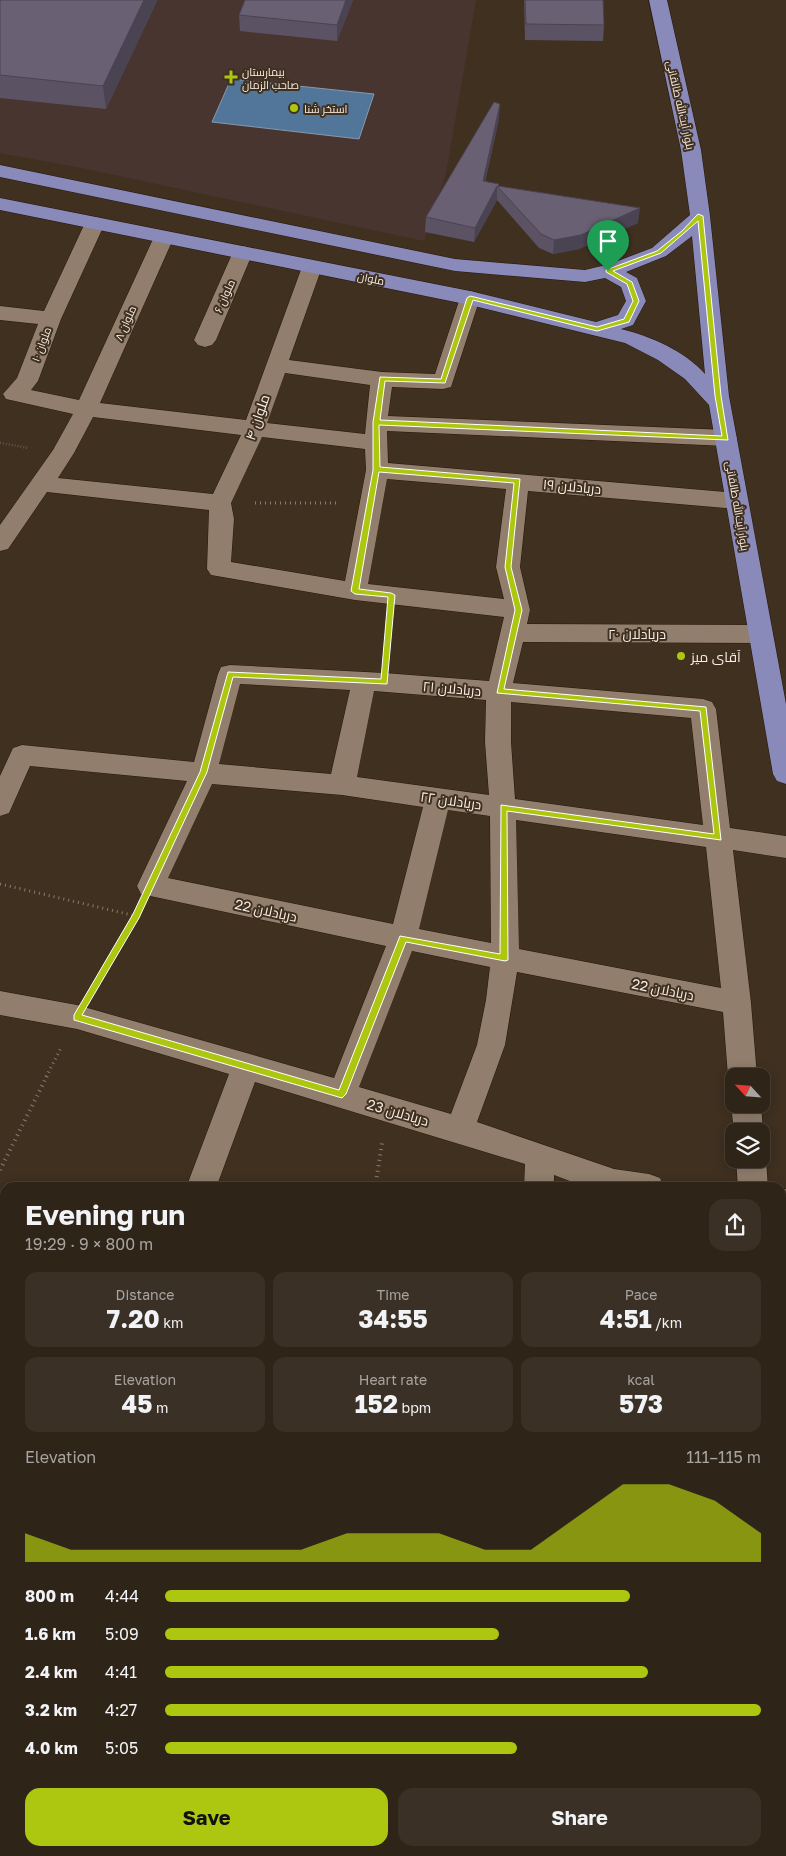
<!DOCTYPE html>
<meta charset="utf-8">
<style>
body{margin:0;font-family:"Golos Text",Cairo,sans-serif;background:#3b3025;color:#f1f3f6;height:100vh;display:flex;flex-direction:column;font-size:19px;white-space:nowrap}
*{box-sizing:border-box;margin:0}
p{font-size:16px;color:#a7a4a2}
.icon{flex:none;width:28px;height:28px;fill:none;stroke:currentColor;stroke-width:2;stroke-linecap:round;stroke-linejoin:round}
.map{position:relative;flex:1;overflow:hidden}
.panel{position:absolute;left:0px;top:1182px;width:786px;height:674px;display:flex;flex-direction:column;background:#2f2418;border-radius:15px 15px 0 0;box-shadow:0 2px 12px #0003,0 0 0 1px #4a4137}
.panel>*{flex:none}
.needle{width:32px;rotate:296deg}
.tools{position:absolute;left:725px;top:1068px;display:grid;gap:10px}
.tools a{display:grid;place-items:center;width:45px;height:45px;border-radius:10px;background:#2f2418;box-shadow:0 2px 12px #0003,0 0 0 1px #4a4137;font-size:25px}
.pin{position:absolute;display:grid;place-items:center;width:42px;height:42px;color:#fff;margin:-51px -21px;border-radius:50% 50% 50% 0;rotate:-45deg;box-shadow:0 0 5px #0007}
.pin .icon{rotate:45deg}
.round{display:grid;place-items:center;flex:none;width:52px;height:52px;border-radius:15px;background:#3b3025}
.summary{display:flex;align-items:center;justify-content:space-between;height:85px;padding:0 25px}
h1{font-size:28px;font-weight:700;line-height:38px}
.stats{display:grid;grid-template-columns:repeat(3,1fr);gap:8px;height:85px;padding:5px 25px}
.stats div{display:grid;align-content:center;border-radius:12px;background:#3b3025;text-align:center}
.stats b{font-size:25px;font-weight:700}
.stats small{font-size:14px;font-weight:400}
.stats p{font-size:14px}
.chart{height:140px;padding:10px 25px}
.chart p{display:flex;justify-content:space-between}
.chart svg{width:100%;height:90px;margin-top:5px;fill:#adc60f;opacity:.7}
.primary-button{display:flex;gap:10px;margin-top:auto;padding:10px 25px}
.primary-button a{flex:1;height:58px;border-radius:15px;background:#adc60f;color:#111;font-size:20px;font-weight:700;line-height:58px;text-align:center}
.primary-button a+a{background:#3b3025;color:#f1f3f6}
ul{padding:0 25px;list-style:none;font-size:16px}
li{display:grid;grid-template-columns:80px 60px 1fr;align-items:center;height:38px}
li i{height:12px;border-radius:6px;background:#adc60f}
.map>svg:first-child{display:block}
.medical{fill:#493530}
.water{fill:#52769a;stroke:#849ab0}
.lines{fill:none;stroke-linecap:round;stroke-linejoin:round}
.minor-casing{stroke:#261709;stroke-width:1}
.major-casing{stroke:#261709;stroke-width:1}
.path-far2{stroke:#897c6e;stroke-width:2.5;stroke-dasharray:0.5 2.5;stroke-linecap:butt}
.path-far1{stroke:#897c6e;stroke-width:3;stroke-dasharray:1 4;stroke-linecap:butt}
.path{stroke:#897c6e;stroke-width:4;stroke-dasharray:1 4.5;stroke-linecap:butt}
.minor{fill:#917e6d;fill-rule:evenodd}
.major{fill:#8989ba;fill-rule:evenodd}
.wall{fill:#5b5364}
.shaded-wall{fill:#4a4351}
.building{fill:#6a6074;stroke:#4a4351}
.route{fill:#adc60f;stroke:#fff;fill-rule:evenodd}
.poi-dot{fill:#adc60f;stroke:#3f3020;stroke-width:2}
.labels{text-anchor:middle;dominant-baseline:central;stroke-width:4;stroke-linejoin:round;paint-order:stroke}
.far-poi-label{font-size:11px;fill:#f9eee5;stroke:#3f3020;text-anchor:start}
.far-street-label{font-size:11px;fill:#f9eee5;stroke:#3f3020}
.street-label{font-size:14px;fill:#f9eee5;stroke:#3f3020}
.poi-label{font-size:14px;fill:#f9eee5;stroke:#3f3020;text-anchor:start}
</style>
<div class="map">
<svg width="786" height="1856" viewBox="0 0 786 1856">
<rect width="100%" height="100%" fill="#3f3020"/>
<path class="medical" d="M0,0h476l-30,173 -22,68 -342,-73 -82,-15z"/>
<path class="water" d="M231,79l143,15 -15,45 -147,-17z"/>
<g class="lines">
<defs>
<path id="minor" d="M95,217l7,2 3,4 -44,96 -23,62 -7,9 48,10 75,-163 3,-4 7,-2 7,2 3,4 -74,166 146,17 56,-153 3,-4 7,-2 7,2 3,4 -33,93 93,12 53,2 25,-76 3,-5 7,-2 7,2 3,5 -29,89 -8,2 -51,-2 -4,29 338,14 8,3 3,5 -3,5 -8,3 -339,-15 1,32 349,30 8,2 3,6 -3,6 -8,2 -209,-18 -8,76 10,43 -3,14 234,1 9,3 3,6 -3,6 -9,3 -238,-1 -10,41 190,16 9,3 4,7 14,119 56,8v22l-53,-8 18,153 6,73h-23l-1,9 -5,-9 -5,-64 -206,-40 -12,73 -28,77 137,47 35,5 11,4 4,10h-76l-34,-13v13h-30l1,-24 -270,-82 -39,106h-30l43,-114 -152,-45 -77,-14v-24l77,14 257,73 52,-132 -245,-52 -4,-8 50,-105 -157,-15 -21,47 -9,3v-40l13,-28 9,-3 172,17 24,-88 3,-7 9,-2 154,8 105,8 15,-64 -149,-17 -144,-25 -4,-6 2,-59 -162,-18 -39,57 -8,2v-26l53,-75 20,-36 -67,-15 -3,-5 14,-16 21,-54 -38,-4v-14l44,5 41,-88 3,-4zM285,373l85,12 -5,49 -98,-11zM93,417l148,18 -28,59 -155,-16 16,-25zM262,437l103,12 1,21 -21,111 -114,-19 3,-43 -3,-16zM387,479l119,10 -10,78 8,32 -136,-15zM240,684l110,6 -19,84 -112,-10zM374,691l112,9 -1,42 4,53 -132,-18zM511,702l180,16 12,107 -188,-26 -4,-57zM212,784l130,11 81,12 -30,117 -225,-46zM448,810l42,6 1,127 -72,-14zM516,820l190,27 15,141 -202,-39zM412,951l78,16 -4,33 -9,45 -26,69 -92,-27z
M243,246l7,2 3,4 -37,88 -4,5 -7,2 -7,-2 -4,-5 39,-88 3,-4z
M734,1099v5h27l2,27 -2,3v-3l-27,1 -3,-28z
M761,1149l5,10 2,29h-30l-2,-29h25z
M781,1189h5v28h-5z
M0,1195l5,2v28l-5,-2z
M5,1390v47l-5,2v-47z
M781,1452l5,2v80l-5,-2z
M781,1570l5,1v34l-5,-1z
M5,1625v46l-5,2v-46z
M131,1851h38l-1,5h-38z
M343,1851h38v5h-38z
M541,1851h38v5h-38z"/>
<path id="major" d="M649,0h18l34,150 9,66 19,180 57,308v80l-9,-3 -4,-7 -64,-369 -24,-26 -27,-19 -33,-17 -155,-38 -470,-95v-12l470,93 126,31 22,-7 8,-14 -5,-14 -16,-9 -20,4 -130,-11 -455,-94v-12l455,94 130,11 25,-6 42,-16 38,-33 -9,-65zM692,236l13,138c-20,-23 -55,-38 -84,-45l12,-4 13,-24 -9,-23 -11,-6 40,-16z"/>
</defs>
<use href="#minor" class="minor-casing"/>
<use href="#major" class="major-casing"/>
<path class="path-far2" d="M0,443l29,5"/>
<path class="path-far1" d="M255,503h84
M387,652l2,-26
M0,884l136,32
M94,988l43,-74
M46,1077l15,-29"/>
<path class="path" d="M0,1170l47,-94
M375,1188l7,-45
M664,1851l95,5"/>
<use href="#minor" class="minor"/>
<use href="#major" class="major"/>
</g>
<path class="wall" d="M0,0l157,1 -51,108 -106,-11z
M353,0l-16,41 -97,-10 -1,-16z
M524,0h79l1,25 -1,16 -78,-1z
M499,119l-14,63 14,2 -1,2 140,37 -59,26 -26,5 -14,-6 -42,-48 -23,42 -49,-10 1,-15z"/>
<path class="shaded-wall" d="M144,0h13v1l-51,108 -3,-23z
M346,0h7l-16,41v-16z
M500,104l-1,15 -17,77 1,-15z
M497,186v14l-23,42 1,-14z
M640,208l-2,15 -59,26 -26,5 1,-14z"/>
<path class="building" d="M0,0h144l-41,86 -103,-11z
M245,0h101l-9,25 -98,-10z
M525,0h78l1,25 -78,-1z
M494,102l6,2 -17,77 16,3 -1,2 142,22 -59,27 -27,5 -13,-6 -44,-48 -22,42 -49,-11z"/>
<path class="route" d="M698,214l5,2 18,180 7,44 -349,-15 1,42 140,12 -9,88 11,43 -18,79 202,18 15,133 -214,-29 1,149 -3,1 -99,-19 -60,152 -4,4 -268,-78v-5l59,-101 67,-142 28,-100 153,7 7,-82 -33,-3 -4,-3 22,-121v-48l7,-45 61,2 26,-81 3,-2 127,31 27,-8 9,-18 -6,-17 -21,-12v-2l51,-19 25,-20zM698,221l17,175 7,40 -342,-16 5,-39 60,2 28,-83 124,31 32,-9 10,-21 -7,-19 -19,-11 48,-18zM379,472l135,11 -9,84 10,43 -18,83 203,18 14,123 -213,-29 -1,149 -100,-18 -61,154 -257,-75 57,-97 68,-146 26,-95 154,7 8,-89 -4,-2 -32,-4z"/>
<g class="poi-dot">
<path d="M228.5 69.5h5v5h5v5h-5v5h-5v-5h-5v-5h5z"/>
<circle cx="294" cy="108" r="5"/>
<circle cx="681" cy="656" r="5"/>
</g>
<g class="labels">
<g class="far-poi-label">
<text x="242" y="71">بیمارستان<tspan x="242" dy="13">صاحب الزمان</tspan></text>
<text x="304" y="108">استخر شنا</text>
</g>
<g class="far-street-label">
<text transform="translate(681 105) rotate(77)">بلوار آیت‌الله طالقانی</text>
<text transform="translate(371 278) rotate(11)">ملوان</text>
<text transform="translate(224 296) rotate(-66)">ملوان ۶</text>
<text transform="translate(125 323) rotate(-66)">ملوان ۸</text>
<text transform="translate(41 344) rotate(-69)">ملوان ۱۰</text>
<text transform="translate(738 506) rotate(80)">بلوار آیت‌الله طالقانی</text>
</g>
<g class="street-label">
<text transform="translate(257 417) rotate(-71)">ملوان ۴</text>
<text transform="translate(572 486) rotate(5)">دریادلان ۱۹</text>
<text x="637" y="633">دریادلان ۲۰</text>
<text transform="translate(452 688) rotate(5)">دریادلان ۲۱</text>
<text transform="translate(451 800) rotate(8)">دریادلان ۲۲</text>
<text transform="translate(266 910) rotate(12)">دریادلان 22</text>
<text transform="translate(663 989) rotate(11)">دریادلان 22</text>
<text transform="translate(398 1112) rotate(16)">دریادلان 23</text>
</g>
<g class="poi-label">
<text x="691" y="656">آقای میز</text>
</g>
</g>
</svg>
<div class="tools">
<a><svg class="needle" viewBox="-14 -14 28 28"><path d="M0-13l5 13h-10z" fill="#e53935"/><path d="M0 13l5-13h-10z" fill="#a7a4a2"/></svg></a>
<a><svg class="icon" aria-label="layers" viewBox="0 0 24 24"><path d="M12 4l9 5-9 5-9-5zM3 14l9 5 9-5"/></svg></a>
</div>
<div class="pin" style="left:608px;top:271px;background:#1e9e55"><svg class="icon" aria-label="arrive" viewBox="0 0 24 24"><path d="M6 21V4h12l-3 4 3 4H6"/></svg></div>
<section class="panel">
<div class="summary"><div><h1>Evening run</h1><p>19:29 · 9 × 800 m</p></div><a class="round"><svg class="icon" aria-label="share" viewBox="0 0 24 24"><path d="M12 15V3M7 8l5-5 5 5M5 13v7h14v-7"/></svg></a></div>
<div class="stats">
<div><p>Distance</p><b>7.20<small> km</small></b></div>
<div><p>Time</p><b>34:55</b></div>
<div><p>Pace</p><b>4:51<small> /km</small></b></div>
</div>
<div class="stats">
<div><p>Elevation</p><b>45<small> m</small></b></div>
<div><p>Heart rate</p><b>152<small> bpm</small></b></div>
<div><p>kcal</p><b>573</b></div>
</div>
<div class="chart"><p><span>Elevation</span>111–115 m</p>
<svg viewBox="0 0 160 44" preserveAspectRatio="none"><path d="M0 44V30L10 38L20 38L30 38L40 38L50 38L60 38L70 30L80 30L90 30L100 38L110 38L120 22L130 6L140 6L150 14L160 30V44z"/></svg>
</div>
<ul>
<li><b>800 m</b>4:44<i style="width:78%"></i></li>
<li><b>1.6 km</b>5:09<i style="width:56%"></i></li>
<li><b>2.4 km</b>4:41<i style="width:81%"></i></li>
<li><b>3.2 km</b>4:27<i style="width:100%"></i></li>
<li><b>4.0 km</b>5:05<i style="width:59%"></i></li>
</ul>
<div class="primary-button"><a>Save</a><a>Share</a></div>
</section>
</div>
